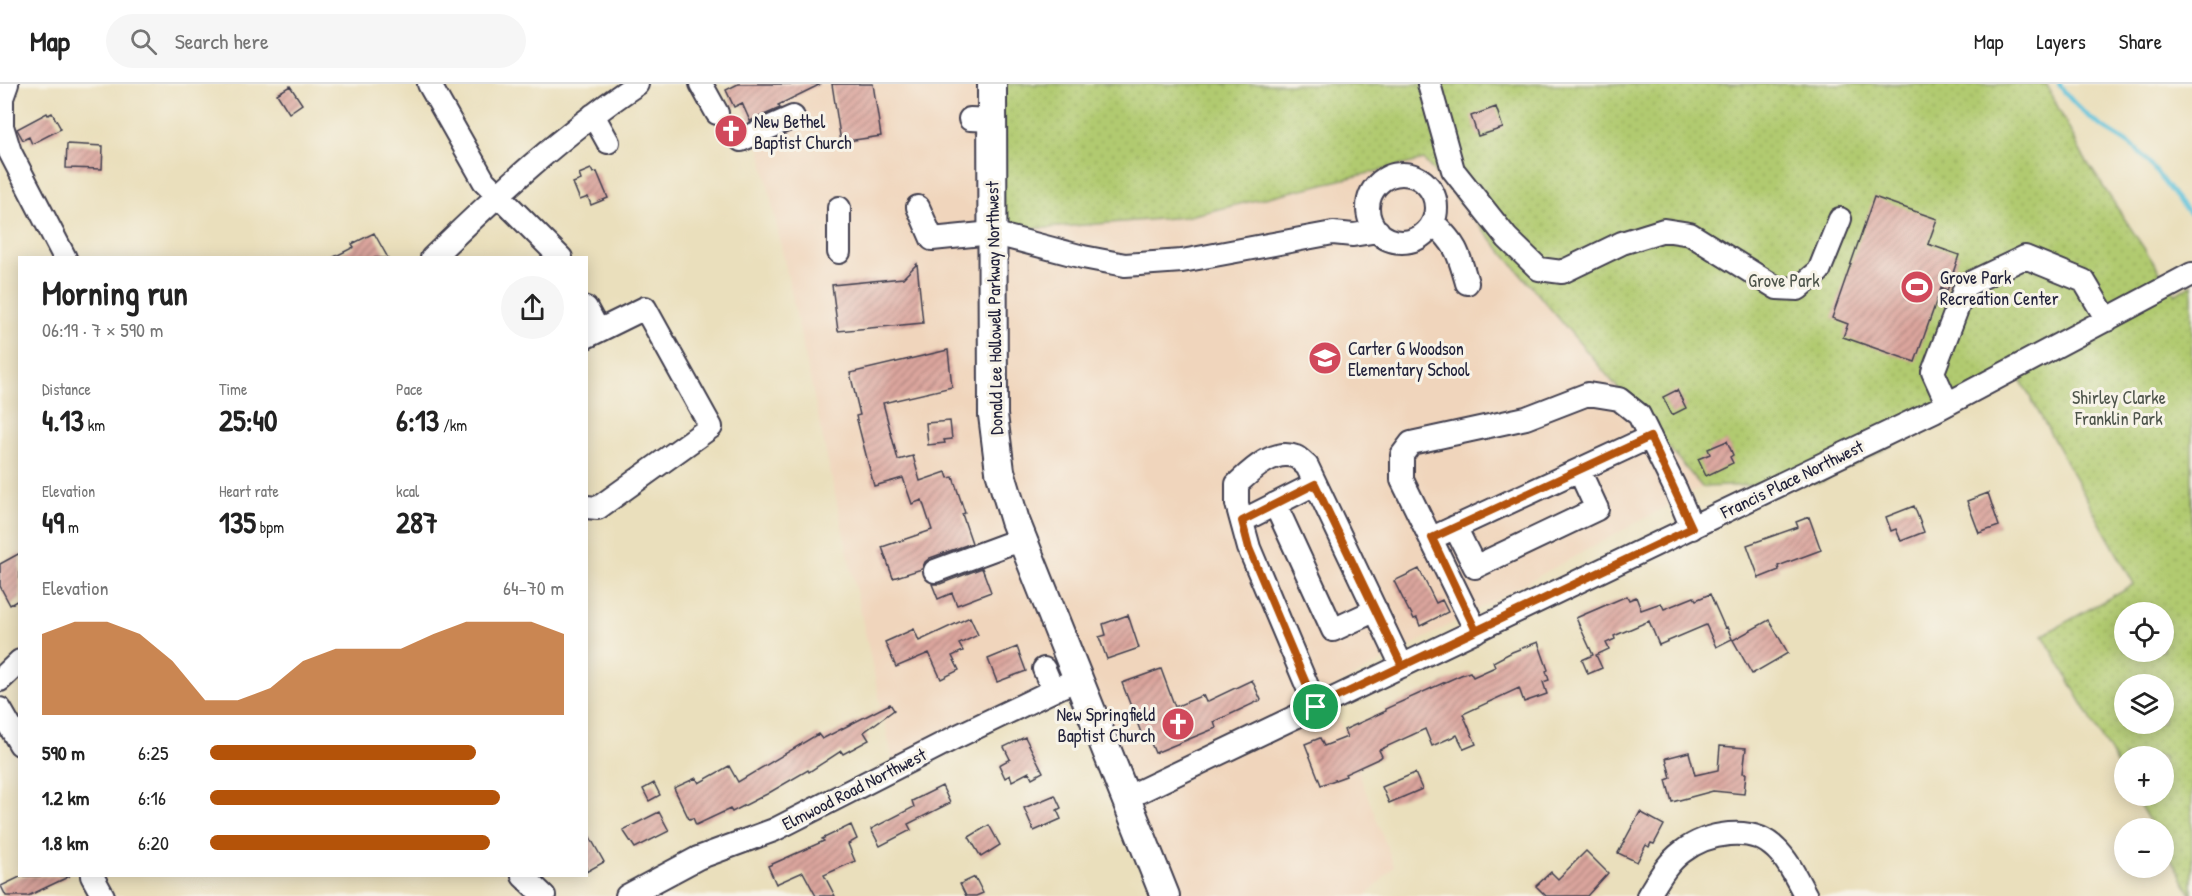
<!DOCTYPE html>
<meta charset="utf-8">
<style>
body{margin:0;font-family:"Patrick Hand",sans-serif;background:#f6f6f6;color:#222;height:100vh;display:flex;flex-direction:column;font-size:22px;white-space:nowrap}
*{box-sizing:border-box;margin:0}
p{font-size:20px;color:#767676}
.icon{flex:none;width:33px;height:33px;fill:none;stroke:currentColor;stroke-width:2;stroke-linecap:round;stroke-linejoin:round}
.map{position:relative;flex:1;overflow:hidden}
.panel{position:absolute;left:18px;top:172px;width:570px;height:621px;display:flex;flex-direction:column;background:#fff;border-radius:0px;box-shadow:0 3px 15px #0003}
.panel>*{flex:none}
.controls{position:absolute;left:2114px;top:518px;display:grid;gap:12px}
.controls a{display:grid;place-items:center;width:60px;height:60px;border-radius:50%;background:#fff;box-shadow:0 3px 15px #0003;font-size:30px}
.pin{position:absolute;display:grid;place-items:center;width:51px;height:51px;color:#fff;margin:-26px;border:3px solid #fff;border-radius:50%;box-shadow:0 2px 6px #0007}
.round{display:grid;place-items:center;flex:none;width:63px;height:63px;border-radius:32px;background:#f6f6f6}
.head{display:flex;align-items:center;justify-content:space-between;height:102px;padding:0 24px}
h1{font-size:33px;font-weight:800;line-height:45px}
.metrics{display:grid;grid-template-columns:repeat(3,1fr);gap:9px;height:102px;padding:6px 24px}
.metrics div{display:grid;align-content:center}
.metrics b{font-size:30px;font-weight:800}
.metrics small{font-size:16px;font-weight:400}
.metrics p{font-size:16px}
.chart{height:168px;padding:12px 24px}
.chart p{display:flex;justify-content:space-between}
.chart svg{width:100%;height:108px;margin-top:6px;fill:#b45309;opacity:.7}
ul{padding:0 24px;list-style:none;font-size:20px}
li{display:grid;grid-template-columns:96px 72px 1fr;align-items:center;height:45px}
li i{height:15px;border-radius:8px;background:#b45309}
header{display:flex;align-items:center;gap:36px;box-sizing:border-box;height:84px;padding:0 30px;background:#fff;border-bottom:2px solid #e0e0e0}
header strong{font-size:28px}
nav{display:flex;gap:33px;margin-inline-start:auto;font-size:21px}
.search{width:420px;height:54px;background:#f6f6f6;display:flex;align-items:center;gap:15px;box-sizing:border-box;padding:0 21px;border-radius:33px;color:#767676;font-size:22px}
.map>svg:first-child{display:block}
.built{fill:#f0d5bc}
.park{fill:url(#park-dots);stroke:#6a7655;stroke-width:1.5;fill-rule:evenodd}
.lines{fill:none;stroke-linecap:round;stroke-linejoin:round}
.stream{stroke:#5cc1da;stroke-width:4.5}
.building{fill:url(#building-hatch)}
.minor-casing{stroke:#403e4e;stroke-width:26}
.major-casing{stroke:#403e4e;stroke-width:32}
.minor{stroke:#fff;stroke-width:22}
.major{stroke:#fff;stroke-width:28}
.route-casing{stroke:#fff;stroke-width:12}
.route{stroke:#b45309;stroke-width:8}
.labels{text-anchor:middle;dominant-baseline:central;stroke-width:6;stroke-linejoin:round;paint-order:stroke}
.poi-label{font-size:18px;fill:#22223b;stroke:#f7f3e8;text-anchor:start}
.park-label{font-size:18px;fill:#4d544b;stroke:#f7f3e8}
.street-label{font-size:18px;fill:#22223b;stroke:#f7f3e8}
</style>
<header>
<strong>Map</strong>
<div class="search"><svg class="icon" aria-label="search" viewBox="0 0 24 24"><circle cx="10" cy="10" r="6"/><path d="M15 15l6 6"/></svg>Search here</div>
<nav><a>Map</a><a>Layers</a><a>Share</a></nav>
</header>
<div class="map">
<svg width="2192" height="812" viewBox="0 0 2192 812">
<defs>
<pattern id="park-dots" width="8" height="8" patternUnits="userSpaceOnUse" patternTransform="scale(1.5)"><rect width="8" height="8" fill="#b1ca6f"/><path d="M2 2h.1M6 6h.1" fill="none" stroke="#98ad61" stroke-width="1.8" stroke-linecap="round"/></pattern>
<pattern id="building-hatch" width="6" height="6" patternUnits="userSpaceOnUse" patternTransform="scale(1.5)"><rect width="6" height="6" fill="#dba59d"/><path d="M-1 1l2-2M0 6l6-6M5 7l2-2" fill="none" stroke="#b18681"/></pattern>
</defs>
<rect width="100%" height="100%" fill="#f7f3e8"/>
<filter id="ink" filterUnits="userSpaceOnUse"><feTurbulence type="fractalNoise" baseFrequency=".0167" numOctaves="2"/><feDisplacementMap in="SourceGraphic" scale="12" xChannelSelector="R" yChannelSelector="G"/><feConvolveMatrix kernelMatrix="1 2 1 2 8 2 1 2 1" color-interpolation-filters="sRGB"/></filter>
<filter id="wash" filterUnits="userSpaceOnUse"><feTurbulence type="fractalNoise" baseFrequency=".008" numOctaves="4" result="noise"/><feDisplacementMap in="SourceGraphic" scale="24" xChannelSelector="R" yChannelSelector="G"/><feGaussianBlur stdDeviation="1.35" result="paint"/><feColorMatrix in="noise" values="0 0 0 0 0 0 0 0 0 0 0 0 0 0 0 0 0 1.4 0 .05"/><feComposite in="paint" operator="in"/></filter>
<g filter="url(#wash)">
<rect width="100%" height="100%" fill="#eadfbc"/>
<path class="built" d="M746,0h246l193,133 239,-57 278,327 -374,204 66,175 -27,30h-203l-80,-219 -189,93z"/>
<path class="park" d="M992,0h1054l37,72 92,139 17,-11v612l-29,-50v-18h-10l-19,-33h29v-39h-39v21l-81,-142 91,-51 -114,-205 -201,104 -117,4 -278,-327 -239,57 -138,11h-44zM2124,528h39v39h-39zM2124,600h39v39h-39z"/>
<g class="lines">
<path class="stream" d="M2059,0c9,14 21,26 35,37 13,10 29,17 42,28 21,20 35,47 56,67"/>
</g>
<g id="blocks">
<path class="building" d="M738,0h83l-43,21 2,3 -30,13 -8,-18 -8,4 -8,-17z
M832,0h41l8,52 -40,6z
M290,2l12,18 -13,9 -12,-19z
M1496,23l7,21 -25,8 -7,-20z
M47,29l1,2 4,-2 9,16 -29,15 -3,-7 -6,3 -6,-11z
M67,60l36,2 -1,23 -36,-1z
M591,85l2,4 4,-1 11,26 -17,7 -3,-8 -8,3 -7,-17 8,-3 -2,-6z
M1874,113l63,22 -9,25 31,11 -12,36 -6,-3 -26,74 -72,-25 5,-13 -16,-6z
M374,149l14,25h-56l22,-11 -2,-3z
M917,180l6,59 -85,8 -6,-46 71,-7z
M948,266l4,37 -69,16 15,57 15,-4 7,25 26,-9 2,6 5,-1 12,36 -3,1 10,29 -42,15 -5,4 -3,7 -29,9 -11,-31 50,-17 -10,-30 -10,4 -9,-26 -29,8 -18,-70 4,-1 -10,-42z
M1677,306l9,18 -14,7 -9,-18z
M950,337l2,18 -8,1 1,3 -17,2 -2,-22z
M1727,357l6,14 -3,2 3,6 -27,13 -8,-17 12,-5 -2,-5z
M1988,409l11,33 -20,7 -12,-32z
M1914,422l10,26 -23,9 -5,-12 -5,2 -5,-14z
M1809,433l12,33 -43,16 1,4 -20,8 -12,-33 51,-18 -2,-5z
M20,469v46l-10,6 -10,-19v-22z
M982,484l9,24 -34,13 -5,-12 -14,6 -6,-15h8z
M1419,485l17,34 6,-3 6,12 -28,14 -3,-8 -3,1 -4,-8h-1l-15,-30z
M1710,510l15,34 2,-1 5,12 -16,8 -10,-22 -47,20 -10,-24 -35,15 1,3 -9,4 3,6 -13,6 6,13 -14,6 -6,-14 11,-5 -17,-37 51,-22 2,4 7,-3 5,13 20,-7 3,6 30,-12 2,3z
M1128,531l11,33 -32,11 -8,-22 7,-2 -3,-11z
M970,533l8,18 -19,9 4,7 -11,5 7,14 -18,9 -12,-26 -33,14 -11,-25 29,-13 5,12z
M1769,536l19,33 -36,21 -19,-34z
M1538,558l10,28 -2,1 3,9 -6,2 4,12 -23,8 -5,-14 -56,26 13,30 -12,5 -7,-14 -25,11 -7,-17 -46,21 3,6 -2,2 -35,16 1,2 -25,9 -16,-41 15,-6 4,8 23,-9 -3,-7 42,-19 -1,-2 76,-34 9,-3 3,5 22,-10 -2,-5 19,-10z
M1017,563l9,24 -29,11 -9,-23z
M1161,585l14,38 28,-12 3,7 46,-22 9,20 -47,22 2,6 -61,25 -5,-12 -5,2 -23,-60z
M890,620l4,6 -30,22 5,8 -26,14 -2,-3 -32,21 -1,-2 -41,24 -35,18 -2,-3 -34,16 -3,-7 -4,1 -15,-31 22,-10 3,5 30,-17 9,16 80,-48 4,5z
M1025,653l18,35 -11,6 -3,-6 -17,9 -2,-6 -5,3 -6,-13 11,-6 -6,-12z
M1720,662l26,2 -3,25h3l-2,21 -31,-3 -41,11 -6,-22 5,-2 -5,-20 23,-6 6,23 23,-5z
M1415,689l7,16 -33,14 -7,-16z
M654,699l6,12 -11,6 -6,-12z
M942,702l8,17 -42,21 3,6 -31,16 -9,-17 43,-22 -2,-6z
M1055,711l6,13 -4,2 4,9 -27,12 -10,-23z
M659,728l10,19 -34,17 -12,-18z
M1640,728l24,13 -10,19 -3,-1 -2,4 -3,-2 -9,17 -19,-9z
M851,741l6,14 -9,5 7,17 -31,14 11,21h-19l-13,-24 -27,12 -8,-18 56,-25 -2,-2z
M989,741l11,20 -19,12 -12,-20z
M586,746l18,32 -18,10z
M1586,767l22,22 -21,23h-41l-10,-10 15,-14 7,7z
M22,792h48l-42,20h-22l-5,-10z
M975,793l8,16 -7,3h-10l-6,-12z"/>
</g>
</g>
<g filter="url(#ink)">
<use href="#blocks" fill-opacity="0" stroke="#403e4e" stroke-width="1.5"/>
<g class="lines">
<defs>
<path id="minor" d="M7,0l-5,14v28l8,26 55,106
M429,0l55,97 77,77
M701,0l16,29
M1429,0l24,86 54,68 32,31 23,3 60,-29 42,-13 26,4 87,54 21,1 21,-18 21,-52
M593,31l15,27
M970,35l22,1
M741,56l52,-23
M1368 124a34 34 0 1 1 68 0a34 34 0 1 1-68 0Z
M918,123l14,32 60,-6 91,24 42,8 57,-4 151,-28 20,2 25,-4
M1433,138c24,24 25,29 34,61
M839,168v-44
M432,174c65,-63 130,-124 205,-174
M586,224l12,22
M586,253l59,-29 66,119 -113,81 -12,-1
M1947,319l-14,-31 33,-87 59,-28 59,24 23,39
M1275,420l58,126 43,-20
M1242,437l73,-37
M1455,443l20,40 122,-58 -18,-39
M1432,454l218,-101
M935,487l70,-26 18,-4
M1476,547l-74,-151v-25l9,-12 115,-25 62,-24 31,5 20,16 37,75 16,38
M1044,585l9,21
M0,596l20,-19
M1316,623l-67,-159 -12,-44v-20c14,-13 37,-36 59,-27 3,1 8,7 11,9l95,200
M0,625l20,35
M1126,714l808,-387 258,-137
M92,792l11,20
M523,792l21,20
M627,812l71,-38 76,-28 182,-93 123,-59
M1648,812c10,-16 19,-33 34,-44 24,-19 70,-28 94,-3 13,12 21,31 30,47"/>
<path id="major" d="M992,0l1,331 7,56 15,50 150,375"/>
</defs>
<use href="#minor" class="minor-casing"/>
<use href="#major" class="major-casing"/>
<use href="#minor" class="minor"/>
<use href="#major" class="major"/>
</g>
</g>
<g class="lines" filter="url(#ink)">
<defs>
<path id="route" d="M1316,623l376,-179 -42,-91 -218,101 44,93 -74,35 -87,-182 -73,37 7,27 67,159"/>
</defs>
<use href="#route" class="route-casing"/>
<use href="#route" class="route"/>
</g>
<defs>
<symbol id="church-disc" viewBox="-11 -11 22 22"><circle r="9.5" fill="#d1495b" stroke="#f7f3e8"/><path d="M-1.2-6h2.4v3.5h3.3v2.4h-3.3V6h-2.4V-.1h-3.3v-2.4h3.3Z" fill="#fff"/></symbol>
<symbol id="stadium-disc" viewBox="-11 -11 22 22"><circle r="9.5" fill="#d1495b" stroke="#f7f3e8"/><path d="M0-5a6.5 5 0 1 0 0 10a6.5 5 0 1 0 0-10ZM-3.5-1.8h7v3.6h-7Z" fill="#fff"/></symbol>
<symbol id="school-disc" viewBox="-11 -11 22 22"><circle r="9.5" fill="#d1495b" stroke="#f7f3e8"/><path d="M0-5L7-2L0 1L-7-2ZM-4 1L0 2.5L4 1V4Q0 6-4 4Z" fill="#fff"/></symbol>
</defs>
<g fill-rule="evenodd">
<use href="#church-disc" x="712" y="28" width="38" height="38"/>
<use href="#stadium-disc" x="1898" y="184" width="38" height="38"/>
<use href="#school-disc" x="1306" y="255" width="38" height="38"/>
<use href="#church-disc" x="1159" y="621" width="38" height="38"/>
</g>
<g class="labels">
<g class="poi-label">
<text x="754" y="37">New Bethel<tspan x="754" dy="21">Baptist Church</tspan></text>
<text x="1940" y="193">Grove Park<tspan x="1940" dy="21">Recreation Center</tspan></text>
<text x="1348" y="264">Carter G Woodson<tspan x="1348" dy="21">Elementary School</tspan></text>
<text x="1155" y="630" text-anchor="end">New Springfield<tspan x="1155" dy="21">Baptist Church</tspan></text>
</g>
<g class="park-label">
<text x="1784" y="196">Grove Park</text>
<text x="2119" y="313">Shirley Clarke<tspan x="2119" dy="21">Franklin Park</tspan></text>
</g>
<g class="street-label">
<text transform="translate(994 224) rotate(-91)">Donald Lee Hollowell Parkway Northwest</text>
<text transform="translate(1792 395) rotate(-26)">Francis Place Northwest</text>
<text transform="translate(854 705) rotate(-27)">Elmwood Road Northwest</text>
</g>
</g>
</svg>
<div class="controls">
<a><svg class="icon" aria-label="locate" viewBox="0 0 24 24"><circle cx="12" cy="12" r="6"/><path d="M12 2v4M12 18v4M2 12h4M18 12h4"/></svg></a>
<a><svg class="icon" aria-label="layers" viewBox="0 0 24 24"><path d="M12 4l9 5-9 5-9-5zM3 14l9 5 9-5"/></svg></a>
<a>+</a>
<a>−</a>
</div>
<div class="pin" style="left:1316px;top:623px;background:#1e9e55"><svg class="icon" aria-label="arrive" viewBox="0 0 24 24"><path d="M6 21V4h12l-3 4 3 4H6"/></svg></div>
<section class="panel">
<div class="head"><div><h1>Morning run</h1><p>06:19 · 7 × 590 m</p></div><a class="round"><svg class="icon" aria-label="share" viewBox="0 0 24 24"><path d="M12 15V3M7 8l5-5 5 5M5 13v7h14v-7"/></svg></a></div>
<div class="metrics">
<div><p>Distance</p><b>4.13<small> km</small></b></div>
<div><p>Time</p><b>25:40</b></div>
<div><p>Pace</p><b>6:13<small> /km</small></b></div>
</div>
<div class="metrics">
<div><p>Elevation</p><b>49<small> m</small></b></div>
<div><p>Heart rate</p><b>135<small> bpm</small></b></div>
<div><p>kcal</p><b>287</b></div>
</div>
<div class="chart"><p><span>Elevation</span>64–70 m</p>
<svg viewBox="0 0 160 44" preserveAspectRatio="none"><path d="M0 44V11L10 6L20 6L30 11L40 22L50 38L60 38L70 33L80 22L90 17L100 17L110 17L120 11L130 6L140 6L150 6L160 11V44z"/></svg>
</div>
<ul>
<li><b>590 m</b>6:25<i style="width:75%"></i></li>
<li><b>1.2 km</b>6:16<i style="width:82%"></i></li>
<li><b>1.8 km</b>6:20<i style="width:79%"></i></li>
</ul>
</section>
</div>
